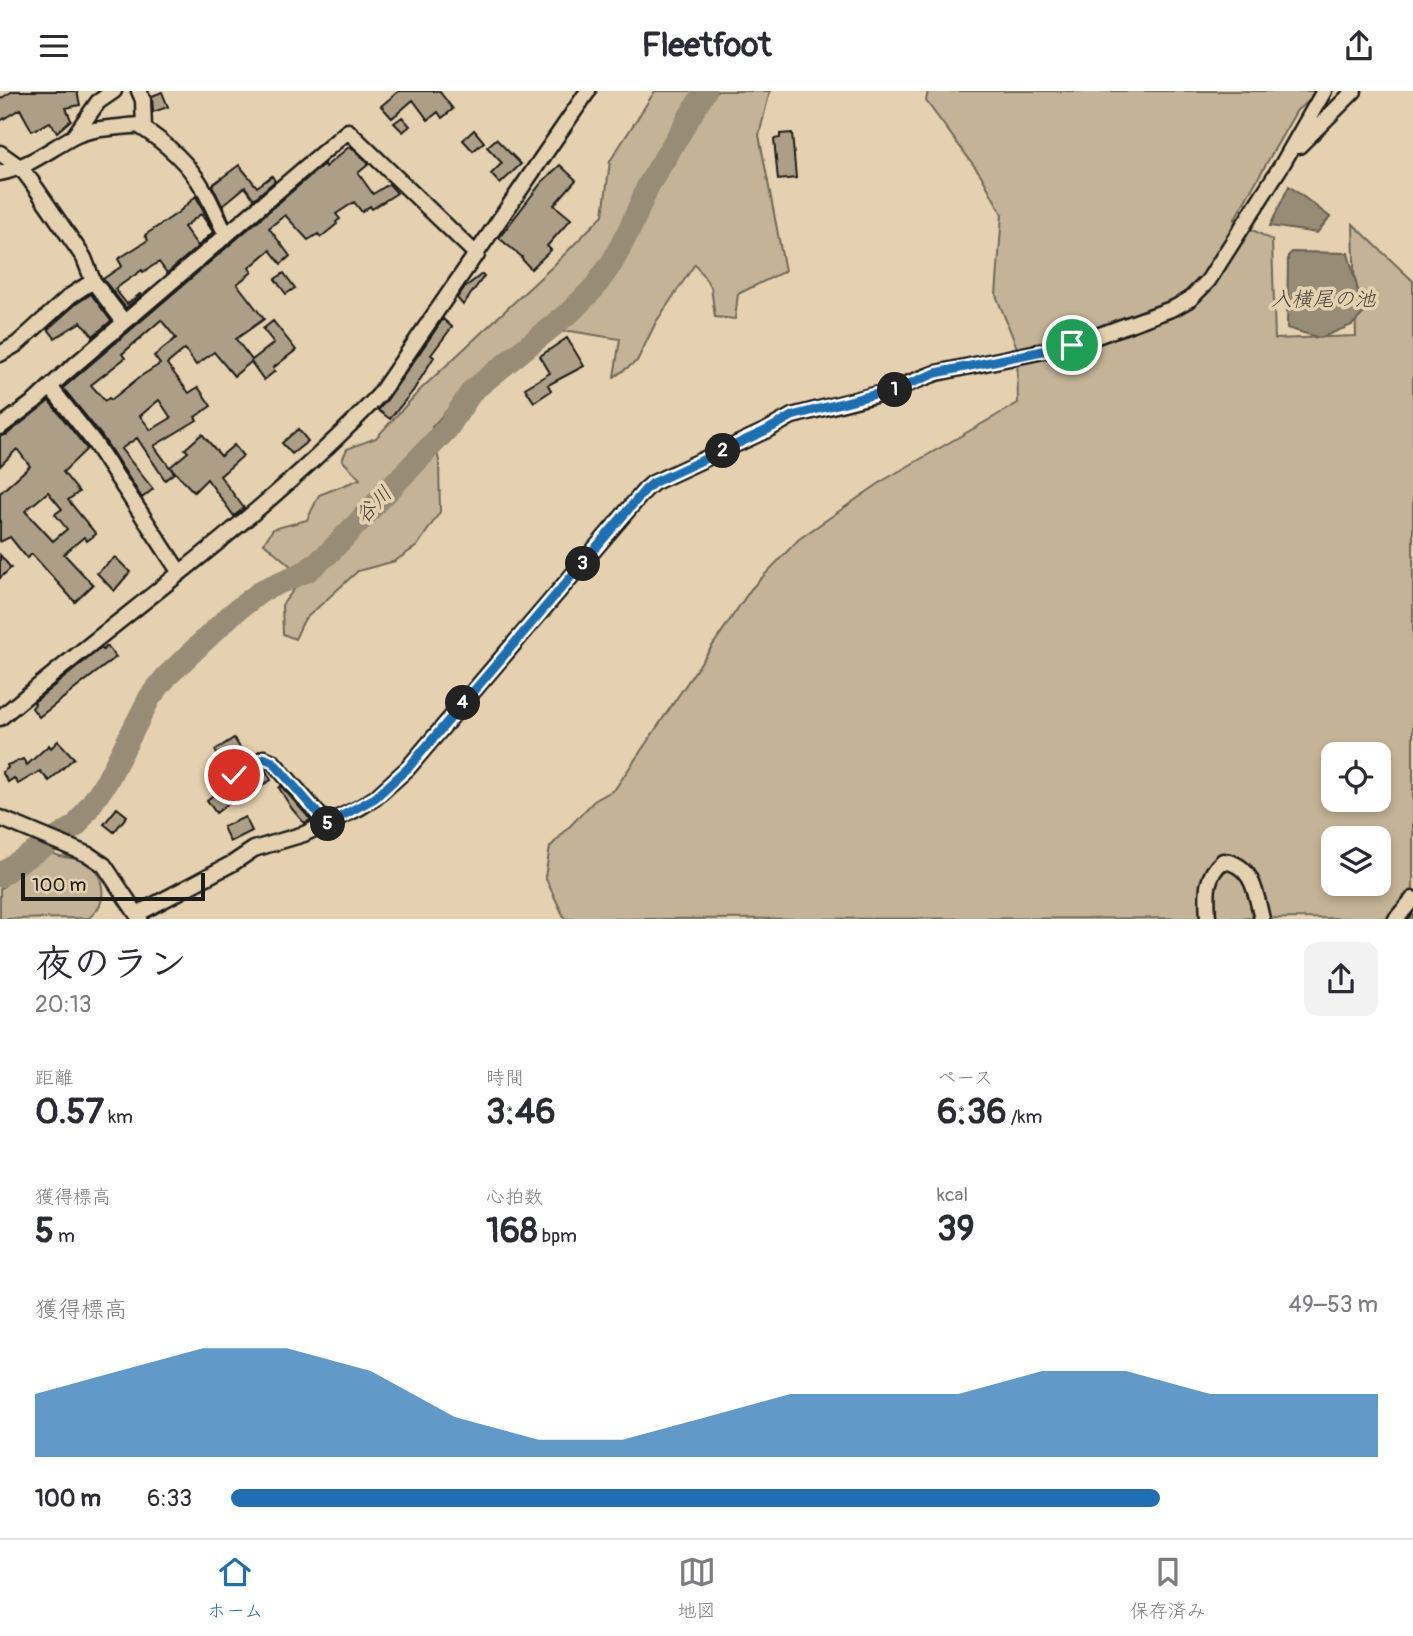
<!DOCTYPE html>
<html lang="ja">
<meta charset="utf-8">
<style>
body{margin:0;font-family:Pangolin,"Klee One",sans-serif;background:#f2f2f3;color:#2b2b33;height:100vh;display:flex;flex-direction:column;font-size:26px;white-space:nowrap}
*{box-sizing:border-box;margin:0}
p{font-size:23px;color:#7c7c81}
.icon{flex:none;width:38px;height:38px;fill:none;stroke:currentColor;stroke-width:2;stroke-linecap:round;stroke-linejoin:round}
.map{position:relative;height:828px;overflow:hidden}
.details{display:flex;flex-direction:column;background:#fff;flex:1}
.details>*{flex:none}
.controls{position:absolute;left:1321px;top:651px;display:grid;gap:14px}
.controls a{display:grid;place-items:center;width:70px;height:70px;border-radius:14px;background:#fff;box-shadow:0 4px 10px #0003;font-size:35px}
.scale{position:absolute;left:21px;bottom:18px;width:184px;box-sizing:border-box;padding-left:7px;border:4px solid #1c1c1c;border-top:0;font-size:19px;line-height:24px;white-space:nowrap;color:#1c1c1c;-webkit-text-stroke:5px #e5d1af;paint-order:stroke}
.pin{position:absolute;display:grid;place-items:center;width:60px;height:60px;color:#fff;margin:-30px;border:4px solid #fff;border-radius:50%;box-shadow:0 2px 7px #0007}
.km{position:absolute;width:35px;height:35px;margin:-18px;border-radius:50%;background:#222;color:#fff;font-size:19px;line-height:35px;text-align:center}
.round{display:grid;place-items:center;flex:none;width:74px;height:74px;border-radius:14px;background:#f2f2f3}
.headline{display:flex;align-items:center;justify-content:space-between;height:119px;padding:0 35px}
h1{font-size:38px;font-weight:800;line-height:52px}
.stats{display:grid;grid-template-columns:repeat(3,1fr);gap:10px;height:119px;padding:7px 35px}
.stats div{display:grid;align-content:center}
.stats b{font-size:35px;font-weight:800}
.stats small{font-size:19px;font-weight:400}
.stats p{font-size:19px}
.chart{height:196px;padding:14px 35px}
.chart p{display:flex;justify-content:space-between}
.chart svg{width:100%;height:126px;margin-top:7px;fill:#1f6fb2;opacity:.7}
ul{padding:0 35px;list-style:none;font-size:23px}
li{display:grid;grid-template-columns:112px 84px 1fr;align-items:center;height:52px}
li i{height:18px;border-radius:9px;background:#1f6fb2}
header{display:flex;justify-content:space-between;align-items:center;height:91px;padding:0 35px;background:#fff;font-size:32px;font-weight:800}
.tabs{display:flex;justify-content:space-around;align-items:center;height:98px;border-top:2px solid #e1e1e2;background:#fff;font-size:19px;color:#7c7c81}
.tabs a{display:grid;justify-items:center;gap:4px}
.tabs .on{color:#1f6fb2}
.map>svg:first-child{display:block}
.green{fill:#c4b397;stroke:#70685a;stroke-width:2;fill-rule:evenodd}
.water{fill:#988c77;stroke:#665f53;stroke-width:2}
.lines{fill:none;stroke-linecap:round;stroke-linejoin:round}
.river{stroke:#988c77;stroke-width:23}
.building{fill:#ad9f87;stroke:#1c1c1c;stroke-width:2;fill-rule:evenodd}
.street-casing{stroke:#1c1c1c;stroke-width:19}
.street{stroke:#e5d1af;stroke-width:14}
.route-casing{stroke:#fff;stroke-width:14}
.route{stroke:#1f6fb2;stroke-width:9}
.labels{text-anchor:middle;dominant-baseline:central;stroke-width:7;stroke-linejoin:round;paint-order:stroke}
.water-label{font-size:21px;font-style:italic;fill:#47433c;stroke:#e5d1af}
</style>
<header><svg class="icon" aria-label="menu" viewBox="0 0 24 24"><path d="M4 6h16M4 12h16M4 18h16"/></svg>Fleetfoot<svg class="icon" aria-label="share" viewBox="0 0 24 24"><path d="M12 15V3M7 8l5-5 5 5M5 13v7h14v-7"/></svg></header>
<div class="map">
<svg width="1413" height="828" viewBox="0 0 1413 828">
<rect width="100%" height="100%" fill="#e5d1af"/>
<filter id="ink" filterUnits="userSpaceOnUse"><feTurbulence type="fractalNoise" baseFrequency=".0143" numOctaves="2"/><feDisplacementMap in="SourceGraphic" scale="14" xChannelSelector="R" yChannelSelector="G"/><feConvolveMatrix kernelMatrix="1 2 1 2 8 2 1 2 1" color-interpolation-filters="sRGB"/></filter>
<g filter="url(#ink)">
<path class="green" d="M655,0h115l-11,44 26,136 -47,23 -3,25 -20,-2 -4,-30 -16,-23 -39,58 -19,39 -23,16 6,-38 -50,-8 -44,6 -45,35 -49,55 7,34 1,51 -23,34 -22,15 -37,10 -54,49 -9,19 -12,-5 -1,-29 16,-21 -5,-16 -29,-25 9,-14 34,-9 12,-25 41,-16 -18,-19 5,-11 29,-11 45,-49 131,-122 51,-52 7,-54z
M928,0h395l-26,19 -63,110 38,20 3,99 81,-3 -3,-112 60,57v637l-848,1 -20,-42 5,-30 44,-46 21,-12 136,-200 48,-50 85,-59 134,-77 -1,-55 -21,-53 6,-81 -21,-39 -55,-74zM1334,663h45v46h-45zM1334,747h45v46h-45z
M51,762c13,6 23,4 34,8 15,5 21,31 15,44 -2,5 -7,9 -11,13l-89,1v-30l26,-21z"/>
<path class="water" d="M1289,95l41,31 -13,16 -47,-7z
M1292,161l56,1 16,60 -12,12 -32,13 -33,-10 1,-72z"/>
<g class="lines">
<path class="river" d="M0,785l12,-10 64,-40 31,-45 43,-84 17,-21 65,-62 31,-24 44,-19 22,-18 118,-124 25,-38 98,-79 24,-24 18,-25 20,-39 16,-38 57,-95"/>
</g>
<path class="building" d="M13,0h64l3,14 -14,3 5,12 -14,12 -7,-10 -18,9 -12,-22 -20,12v-22z
M399,0h40l14,18 -11,9 -4,-6 -10,8 -15,-20 -21,18 -11,-12z
M162,1l6,15 -15,5 -1,-16z
M402,26l8,9 -7,6 -9,-9z
M474,39l10,12 -11,9 -10,-11z
M792,42l4,45 -18,2 -4,-41 6,-1v-4z
M496,48l25,25 -21,20 -9,-10 11,-11 -15,-16z
M350,55l19,18 -11,9 15,21 16,-10 8,9 -25,16 -2,-3 -8,6 -8,-10 -18,12 4,5 -4,3 1,2 -16,13 -3,-3 -10,6 -23,-25 -16,13 21,28 -9,8 -11,-14 -21,18 3,4 -15,12 27,35 -28,20 16,21 22,-17 -11,-14 10,-8 23,29 -23,18 2,3 -11,9 -13,-18 -17,14 -20,-24 -18,13 -11,-16 -18,15 22,29 9,-6 13,19 -16,11 2,3 -43,26 20,27 -9,7 -28,-42 -16,11 32,40 -11,9 -40,-62 -39,-48 261,-224 1,3zM161,229l15,18 -22,18 6,8 -19,12 -30,24 -2,-2 -4,3 -14,-16 34,-27 -3,-4zM159,309l12,18 -20,12 -11,-14z
M239,74l18,22 15,-11 3,5 -21,18 -9,-12 -22,18 6,15 -17,-35z
M560,74l16,15 -22,25 17,14 -24,27 4,4 -20,19 -10,-11 1,-1 -23,-19 43,-56z
M196,105l18,37 -47,40 -8,-11 -16,10 -1,-2 -27,19 12,15 13,-10 2,1 -16,13 -23,-29 19,-13 -4,-7 30,-19 -3,-5 34,-23zM201,123l12,18 -15,14 -14,-19z
M284,182l11,15 -9,6 -11,-15z
M482,183l2,2 -21,29 -6,-7 7,-10z
M91,203l20,27 -18,15 -12,-14 -26,16 -7,-9 28,-25z
M443,228l9,8 -21,28 3,2 -21,34 -23,28 -12,-9 9,-10z
M567,247l17,28 -36,19 3,6 -17,11 -9,-14 25,-15 -10,-17z
M49,310l38,48 -24,23 16,20 -11,8 28,34 -9,7 -3,-4 -20,17 29,31 -18,17 -43,-48 -5,4 -17,-21 -10,5v-49l30,-27 -13,-17 -17,17v-30l6,-1zM48,401l14,17 -7,5 12,15 -14,12 -28,-30z
M298,338l10,12 -16,13 -10,-11z
M202,343l19,22 13,-11 9,11 -23,20 24,32 -10,8 -27,-37 -13,13 -24,-25 18,-15 -3,-3z
M0,464l11,13 -11,10z
M115,466l15,15 -16,19 -17,-18z
M107,555l9,11 -77,60 -7,-9 3,-4 -1,-2 67,-54 2,2z
M234,647l10,16 -19,12 -10,-16z
M58,650l16,17 -25,23 -9,-10 -22,13 -4,-6 -6,4 -6,-10 6,-4 -1,-3 16,-6 4,6 22,-20 2,3z
M265,678l6,11 -25,14 -1,-3 -29,22 -9,-13 17,-13 15,-4z
M281,695l30,34 -7,3 -12,-14 -13,-21z
M117,717l10,8 -13,16 -10,-8z
M245,726l7,14 -22,11 -7,-15z"/>
<g class="lines">
<defs>
<path id="street" d="M139,0l4,9 1,29
M74,45l24,-34 16,-11
M1299,55l55,-55
M0,62l21,15 10,13 53,77 9,23 31,41
M0,82c28,-6 49,-23 73,-36 18,-10 45,-9 65,-12 27,17 50,37 66,65 8,14 14,30 22,44
M0,263l17,-10 53,-48 23,-15
M51,297l43,54 86,131
M0,336l35,-26 29,-27 284,-243 129,124
M0,627c126,-107 265,-202 379,-323l209,-304
M234,684l30,-17 9,4 54,62
M0,727l89,37 15,10 36,54
M137,823l96,-51 21,-14 50,-15 55,-26 16,-10 33,-30 237,-278 8,-7 114,-53 25,-14 91,-23 53,-20 136,-28 102,-37 16,-9 18,-18 75,-118 41,-72
M1208,828c-1,-24 -4,-42 15,-58 30,3 33,33 39,58
M1396,828l17,-20"/>
</defs>
<use href="#street" class="street-casing"/>
<use href="#street" class="street"/>
</g>
</g>
<g class="lines" filter="url(#ink)">
<defs>
<path id="route" d="M234,684l30,-17 9,4 54,62 48,-26 33,-30 237,-278 8,-7 114,-53 25,-14 107,-28 37,-15 136,-28"/>
</defs>
<use href="#route" class="route-casing"/>
<use href="#route" class="route"/>
</g>
<g class="labels">
<g class="water-label">
<text x="1323" y="208">入横尾の池</text>
<text transform="translate(374 414) rotate(-46)">谷川</text>
</g>
</g>
</svg>
<div class="controls">
<a><svg class="icon" aria-label="locate" viewBox="0 0 24 24"><circle cx="12" cy="12" r="6"/><path d="M12 2v4M12 18v4M2 12h4M18 12h4"/></svg></a>
<a><svg class="icon" aria-label="layers" viewBox="0 0 24 24"><path d="M12 4l9 5-9 5-9-5zM3 14l9 5 9-5"/></svg></a>
</div>
<div class="scale">100 m</div>
<div class="pin" style="left:1072px;top:254px;background:#1e9e55"><svg class="icon" aria-label="arrive" viewBox="0 0 24 24"><path d="M6 21V4h12l-3 4 3 4H6"/></svg></div>
<div class="pin" style="left:234px;top:684px;background:#d93025"><svg class="icon" aria-label="check" viewBox="0 0 24 24"><path d="M5 12l5 5 9-10"/></svg></div>
<b class="km" style="left:895px;top:299px">1</b>
<b class="km" style="left:723px;top:360px">2</b>
<b class="km" style="left:583px;top:473px">3</b>
<b class="km" style="left:463px;top:612px">4</b>
<b class="km" style="left:328px;top:733px">5</b>
</div>
<section class="details">
<div class="headline"><div><h1>夜のラン</h1><p>20:13</p></div><a class="round"><svg class="icon" aria-label="share" viewBox="0 0 24 24"><path d="M12 15V3M7 8l5-5 5 5M5 13v7h14v-7"/></svg></a></div>
<div class="stats">
<div><p>距離</p><b>0.57<small> km</small></b></div>
<div><p>時間</p><b>3:46</b></div>
<div><p>ペース</p><b>6:36<small> /km</small></b></div>
</div>
<div class="stats">
<div><p>獲得標高</p><b>5<small> m</small></b></div>
<div><p>心拍数</p><b>168<small> bpm</small></b></div>
<div><p>kcal</p><b>39</b></div>
</div>
<div class="chart"><p><span>獲得標高</span>49–53 m</p>
<svg viewBox="0 0 160 44" preserveAspectRatio="none"><path d="M0 44V22L10 14L20 6L30 6L40 14L50 30L60 38L70 38L80 30L90 22L100 22L110 22L120 14L130 14L140 22L150 22L160 22V44z"/></svg>
</div>
<ul>
<li><b>100 m</b>6:33<i style="width:81%"></i></li>
</ul>
</section>
<nav class="tabs">
<a class="on"><svg class="icon" aria-label="home" viewBox="0 0 24 24"><path d="M3 11l9-7 9 7M6 9v11h12V9"/></svg>ホーム</a>
<a><svg class="icon" aria-label="map" viewBox="0 0 24 24"><path d="M3 6l6-2 6 2 6-2v14l-6 2-6-2-6 2zM9 4v14M15 6v14"/></svg>地図</a>
<a><svg class="icon" aria-label="saved" viewBox="0 0 24 24"><path d="M7 4h10v16l-5-4-5 4z"/></svg>保存済み</a>
</nav>
